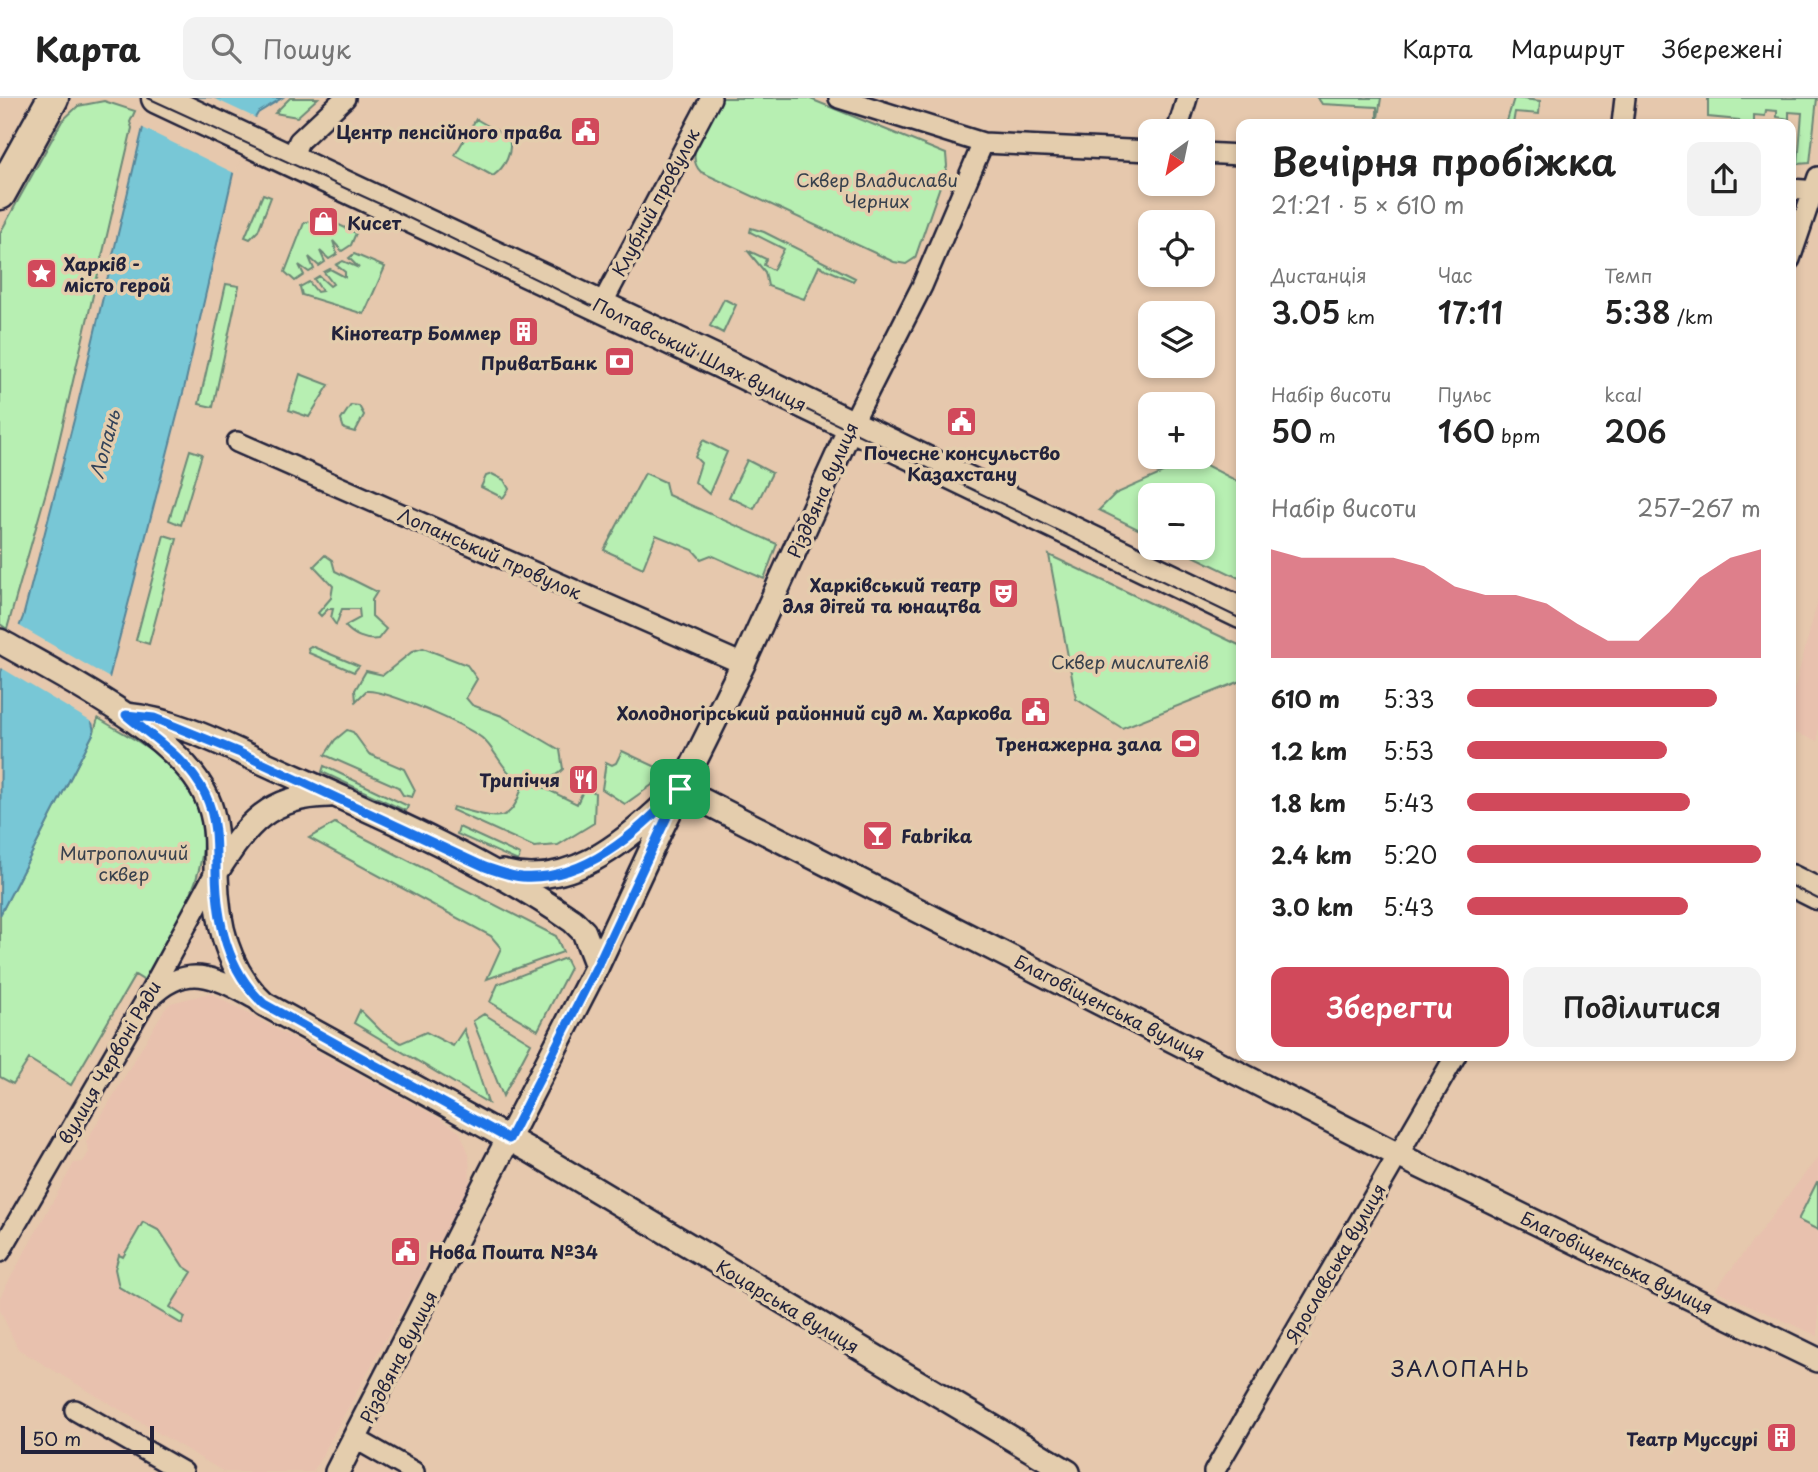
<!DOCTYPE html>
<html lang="uk">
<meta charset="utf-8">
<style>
body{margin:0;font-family:"Playpen Sans",sans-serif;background:#f2f2f2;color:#222;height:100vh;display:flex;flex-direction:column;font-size:26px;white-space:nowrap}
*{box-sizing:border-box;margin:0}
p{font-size:23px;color:#767676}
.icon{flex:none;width:38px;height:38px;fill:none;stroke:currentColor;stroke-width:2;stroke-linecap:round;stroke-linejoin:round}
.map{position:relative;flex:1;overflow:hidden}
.panel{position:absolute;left:1236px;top:21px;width:560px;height:942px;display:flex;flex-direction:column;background:#fff;border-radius:14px;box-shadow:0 4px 10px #0003}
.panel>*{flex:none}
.needle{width:46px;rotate:213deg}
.controls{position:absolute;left:1138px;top:21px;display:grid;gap:14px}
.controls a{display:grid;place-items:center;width:77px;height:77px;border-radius:14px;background:#fff;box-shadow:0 4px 10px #0003;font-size:35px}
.scale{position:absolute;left:21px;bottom:18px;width:133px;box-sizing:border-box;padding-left:7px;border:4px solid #22223b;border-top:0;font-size:19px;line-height:24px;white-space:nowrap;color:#22223b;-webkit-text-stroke:5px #e4cdad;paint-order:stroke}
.pin{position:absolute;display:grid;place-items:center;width:60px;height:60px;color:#fff;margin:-30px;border-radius:14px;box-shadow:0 4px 10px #0006}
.round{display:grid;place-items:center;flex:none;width:74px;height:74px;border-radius:14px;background:#f2f2f2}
.summary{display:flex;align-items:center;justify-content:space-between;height:119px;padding:0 35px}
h1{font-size:38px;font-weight:600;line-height:52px}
.stats{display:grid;grid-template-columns:repeat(3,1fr);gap:10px;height:119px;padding:7px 35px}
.stats div{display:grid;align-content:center}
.stats b{font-size:30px;font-weight:600}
.stats small{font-size:19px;font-weight:400}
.stats p{font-size:19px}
.chart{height:196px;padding:14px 35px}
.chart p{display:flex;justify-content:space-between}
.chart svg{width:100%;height:126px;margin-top:7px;fill:#d1495b;opacity:.7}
.cta{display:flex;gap:14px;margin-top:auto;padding:14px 35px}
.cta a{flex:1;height:80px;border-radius:14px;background:#d1495b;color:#fff;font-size:28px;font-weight:600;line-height:80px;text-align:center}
.cta a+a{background:#f2f2f2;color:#222}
ul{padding:0 35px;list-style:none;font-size:23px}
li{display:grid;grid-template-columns:112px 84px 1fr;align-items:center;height:52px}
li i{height:18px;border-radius:9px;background:#d1495b}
header{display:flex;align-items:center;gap:42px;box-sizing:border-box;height:98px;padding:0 35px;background:#fff;border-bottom:2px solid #e0e0e0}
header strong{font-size:33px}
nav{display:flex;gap:38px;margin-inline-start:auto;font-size:24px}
.search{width:490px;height:63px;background:#f2f2f2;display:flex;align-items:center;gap:18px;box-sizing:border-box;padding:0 24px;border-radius:14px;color:#767676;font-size:26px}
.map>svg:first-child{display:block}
.built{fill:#e8c1ae}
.green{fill:#b7efb2;stroke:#6c8876;stroke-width:2}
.water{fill:#78c7d6;stroke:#568598;stroke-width:2}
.pier{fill:#e6c8ad}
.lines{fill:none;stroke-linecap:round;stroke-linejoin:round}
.minor-casing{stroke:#22223b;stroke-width:24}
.tertiary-casing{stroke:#22223b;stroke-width:28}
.primary-casing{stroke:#22223b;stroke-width:35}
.minor{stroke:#e4cdad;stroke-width:19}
.tertiary{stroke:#e4cdad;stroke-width:23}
.primary{stroke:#e4cdad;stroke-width:30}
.tram{stroke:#22223b;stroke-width:2}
.route-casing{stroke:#fff;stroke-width:14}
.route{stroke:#1a73e8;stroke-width:9}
.labels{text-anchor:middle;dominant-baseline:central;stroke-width:7;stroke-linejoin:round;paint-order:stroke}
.poi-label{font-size:18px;font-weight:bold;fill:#22223b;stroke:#e4cdad;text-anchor:end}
.park-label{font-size:18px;fill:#38414d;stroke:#e4cdad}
.street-label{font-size:18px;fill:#22223b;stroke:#e4cdad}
.water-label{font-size:19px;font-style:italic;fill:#33435a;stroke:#e4cdad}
.quarter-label{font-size:21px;letter-spacing:2px;fill:#22223b;stroke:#e4cdad}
</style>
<header>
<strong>Карта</strong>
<div class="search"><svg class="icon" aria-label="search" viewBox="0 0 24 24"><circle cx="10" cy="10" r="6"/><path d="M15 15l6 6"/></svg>Пошук</div>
<nav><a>Карта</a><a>Маршрут</a><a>Збережені</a></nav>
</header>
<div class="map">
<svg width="1818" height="1374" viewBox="0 0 1818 1374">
<rect width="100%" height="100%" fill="#e6c8ad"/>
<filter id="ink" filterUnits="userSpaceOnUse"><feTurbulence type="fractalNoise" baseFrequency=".0143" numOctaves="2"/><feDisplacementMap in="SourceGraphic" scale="14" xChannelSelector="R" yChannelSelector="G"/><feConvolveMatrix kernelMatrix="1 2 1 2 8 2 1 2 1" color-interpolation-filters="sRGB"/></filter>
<g filter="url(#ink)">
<path class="built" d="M1818,502v141l-28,-10v-26z
M210,895l229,125 21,14 9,22 1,31 -157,287h-89l-206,-123 -18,-39v-13l74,-134 9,-1 6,-10 -3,-10 78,-132 7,-7z
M1818,1059v179l-103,-46z"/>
<path class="green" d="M290,0h28l-21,19 -22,-4z
M722,0h86l138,56 1,12 -32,92 -9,6 -12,-2 -193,-90c-20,-19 11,-55 21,-74z
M1318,0h63l-4,26v-17l-55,-3z
M1514,0l26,3 -1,13 -24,-2 -2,12h-7z
M1708,0h109l-7,65 -12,1 4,-51 -13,-1v7l-12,-2v-6l-11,-1 -1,6 -11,-1v9h-13l-2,-4 -31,-3z
M104,3l31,10 -5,11 2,6 -80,343 -45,158 -7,-5v-391l62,-112 16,-15z
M476,21l33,19c4,15 -4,29 -16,38l-38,-21z
M263,96l8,3 -13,34 -8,8 -5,-2z
M309,123l18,9 4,-9 25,12 -5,12 -9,6 -9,-10 4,13 -8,5 -9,-8 5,11 -6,4 -10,-9 5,12 -5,3 -10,-7 5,10 -9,6 -10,-9 19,-49z
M751,130l13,4 91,46 -2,3 -34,-15 -15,33 -36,-13 -3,-14 -18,-22 19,9 -2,6 9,5 11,-21 -34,-17z
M354,156l31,13 -21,47 -62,-19 -2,-8 9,-5 8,10 5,-1 -8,-12 5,-3 11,10 3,-2 -9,-12 6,-3 15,8v-5l-9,-7 7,-4 16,7 -10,-10z
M226,186l13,2 -26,121 -14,-3z
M724,201l12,6 -13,28 -13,-7z
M300,276l29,11 -20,32 -20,-7z
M351,307l8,1 5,9 -9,17 -11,-3 -3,-9z
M703,342l24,12 -18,42 -14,-12 6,-19 -6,-6z
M190,352l12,4 -21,71 -12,-5z
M1194,361l47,24v96l-64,-31h25v-53h-52v40l-51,-25 16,-16z
M747,362l25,13 -18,36 -25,-12z
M645,375l20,9 3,13 109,49 -13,35 -53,-24 -10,4 -8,-9 -37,-15 -13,33 -39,-18z
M492,376l12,6 5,9 -6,9 -22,-11 5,-11z
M164,437l13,4 -28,105 -13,-4z
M325,457l7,5 3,11 42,21 -5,8v16l14,13 -8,10c-13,2 -25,-4 -33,-13l15,-8 -1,-9h-17l-6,16 -5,-7 2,-9h-5l-7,7 -3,-3 13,-15 2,-12 -19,-20z
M1049,457l192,91v35l-119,47 -46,-29z
M311,548l48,20 -5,6 -45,-19 -1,-5z
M423,550l44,17 10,14 -11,19 6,7 30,11 58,34 3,19c-13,14 -24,12 -41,7l-6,3c-15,-11 -21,-30 -34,-41 -17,-13 -97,-49 -116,-47l-10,10 -1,-11 11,-19 17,4 30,-24z
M98,620c22,14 49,26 68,44 76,72 18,146 -21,219l-10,-6 -64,110 -42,-26 -16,25 -13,-7v-162l94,-183z
M347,632l6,2 16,22 35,15 11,21 -3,7 -9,-2 -5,-8 -73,-32 10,-15z
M622,653l47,22 -44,31 -23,-15 4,-27 6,3 4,-2z
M324,668l84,40 -2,5 -84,-39z
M524,680l53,26 8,-17 10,6 -1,30 -36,22 -24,2 -82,-37 1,-3c42,10 60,24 71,-29z
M335,725l221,113 7,16 -76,27 14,-31 -10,-12 -182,-98z
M459,729l61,28 -2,6 -61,-27z
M565,860l5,10 -32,62 -48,-28 8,-18z
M360,912l21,21 20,12 25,-11 27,14 11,-17 24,74 -134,-80z
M484,916l47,29 -28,53 -30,-75z
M1817,1084h1v48l-20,-10z
M143,1124l17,9 23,35 9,6 -22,35 15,10 -3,7 -63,-37 -4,-18 4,-14 4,2z"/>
<path class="water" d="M150,0h132l-24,15 -18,30 -56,246 -75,289 -17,44 2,10 -94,183 1,-243 22,-55 52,-201z"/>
<path class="pier" d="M146,0h67l45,21 -15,25 -7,30 -97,-48z
M16,526l97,56 -18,44 -95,-57z"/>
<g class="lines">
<defs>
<path id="minor" d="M839,0l144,45 167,8
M1622,26l3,-26
M1177,33l10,-33
M1202,55l39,2
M291,62l8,-19 46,-43
M1790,91l28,2
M1790,161l28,-82
M601,208l110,-208
M851,328l71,-140 61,-143
M237,344l506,222
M151,899c39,-38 68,-17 108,4
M0,1154l143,-247 73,-134
M75,1312l108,62
M356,1341l58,33
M1214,1374l242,-417"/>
<path id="tertiary" d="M0,543c60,35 177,91 206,155 12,26 10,50 10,78 1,49 11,96 48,130l267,147 537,321
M126,617c52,5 102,32 149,53 101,45 207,90 298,153l11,11 13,34
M680,691l734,374 404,197
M217,773c30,-47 52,-75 112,-76
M502,774c66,18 120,-27 165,-70
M337,1374l260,-506 63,-135 83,-167 108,-238"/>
<path id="primary" d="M157,0l560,263 524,252
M0,96l53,-96
M1790,782l28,14"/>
</defs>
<use href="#minor" class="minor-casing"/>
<use href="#tertiary" class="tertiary-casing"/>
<use href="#primary" class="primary-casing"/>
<use href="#minor" class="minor"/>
<use href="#tertiary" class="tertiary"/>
<use href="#primary" class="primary"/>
<path class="tram" d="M148,0l234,107 859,414
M1790,787l28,14"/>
</g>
</g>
<g class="lines" filter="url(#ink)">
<defs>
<path id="route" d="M126,617l28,3 84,34 247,115c12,4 25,9 37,10 66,4 115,-46 158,-88l-83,177 -88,173 -245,-135c-37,-34 -47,-82 -48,-132 0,-27 1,-53 -11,-78 -17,-35 -51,-55 -79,-79z"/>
</defs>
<use href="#route" class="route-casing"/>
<use href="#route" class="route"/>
</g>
<defs>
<symbol id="civic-square" viewBox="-11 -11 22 22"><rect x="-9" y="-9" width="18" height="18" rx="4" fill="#d1495b" stroke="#e4cdad"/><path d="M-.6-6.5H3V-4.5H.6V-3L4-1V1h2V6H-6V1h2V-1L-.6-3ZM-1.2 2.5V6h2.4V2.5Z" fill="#fff"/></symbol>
<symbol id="shop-square" viewBox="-11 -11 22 22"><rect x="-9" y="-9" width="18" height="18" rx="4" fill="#d1495b" stroke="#e4cdad"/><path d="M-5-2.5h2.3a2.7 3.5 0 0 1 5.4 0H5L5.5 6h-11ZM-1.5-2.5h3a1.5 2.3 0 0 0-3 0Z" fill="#fff"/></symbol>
<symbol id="sight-square" viewBox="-11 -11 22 22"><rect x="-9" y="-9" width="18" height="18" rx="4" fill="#d1495b" stroke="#e4cdad"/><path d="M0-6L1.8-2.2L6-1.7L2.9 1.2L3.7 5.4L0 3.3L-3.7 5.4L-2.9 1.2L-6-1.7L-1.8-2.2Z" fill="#fff"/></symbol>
<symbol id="building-square" viewBox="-11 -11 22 22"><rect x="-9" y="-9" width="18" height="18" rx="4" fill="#d1495b" stroke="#e4cdad"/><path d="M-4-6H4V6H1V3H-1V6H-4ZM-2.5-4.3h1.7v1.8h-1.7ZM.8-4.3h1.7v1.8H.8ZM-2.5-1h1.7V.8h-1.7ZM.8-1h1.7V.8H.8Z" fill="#fff"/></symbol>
<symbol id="bank-square" viewBox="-11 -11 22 22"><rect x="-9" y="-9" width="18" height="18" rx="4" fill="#d1495b" stroke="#e4cdad"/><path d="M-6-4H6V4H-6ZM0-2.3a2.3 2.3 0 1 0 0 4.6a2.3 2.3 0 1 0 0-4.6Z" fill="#fff"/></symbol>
<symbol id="theatre-square" viewBox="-11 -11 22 22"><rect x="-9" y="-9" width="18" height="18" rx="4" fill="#d1495b" stroke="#e4cdad"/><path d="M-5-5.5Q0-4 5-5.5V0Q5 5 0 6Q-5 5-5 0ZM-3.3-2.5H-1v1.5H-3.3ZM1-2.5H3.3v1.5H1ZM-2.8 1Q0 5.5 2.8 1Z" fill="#fff"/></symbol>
<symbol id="stadium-square" viewBox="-11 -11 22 22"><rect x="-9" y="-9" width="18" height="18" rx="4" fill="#d1495b" stroke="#e4cdad"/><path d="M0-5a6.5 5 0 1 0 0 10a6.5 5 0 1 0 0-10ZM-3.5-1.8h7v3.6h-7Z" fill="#fff"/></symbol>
<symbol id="restaurant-square" viewBox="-11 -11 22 22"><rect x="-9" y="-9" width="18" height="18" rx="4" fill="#d1495b" stroke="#e4cdad"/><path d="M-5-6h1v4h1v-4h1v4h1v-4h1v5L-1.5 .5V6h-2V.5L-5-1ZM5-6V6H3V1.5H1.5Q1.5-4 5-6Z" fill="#fff"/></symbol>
<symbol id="bar-square" viewBox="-11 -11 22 22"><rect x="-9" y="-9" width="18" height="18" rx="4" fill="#d1495b" stroke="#e4cdad"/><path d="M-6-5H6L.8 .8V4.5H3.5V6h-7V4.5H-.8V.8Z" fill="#fff"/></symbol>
</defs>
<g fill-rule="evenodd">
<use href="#civic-square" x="568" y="16" width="35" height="35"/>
<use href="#shop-square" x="306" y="106" width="35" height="35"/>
<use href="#sight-square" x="24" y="158" width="35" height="35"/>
<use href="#building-square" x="506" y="216" width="35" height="35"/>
<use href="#bank-square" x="602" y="246" width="35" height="35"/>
<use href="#civic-square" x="944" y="306" width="35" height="35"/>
<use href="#theatre-square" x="986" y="478" width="35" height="35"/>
<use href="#civic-square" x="1018" y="596" width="35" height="35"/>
<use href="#stadium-square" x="1168" y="628" width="35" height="35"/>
<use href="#restaurant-square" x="566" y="664" width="35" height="35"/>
<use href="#bar-square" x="860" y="720" width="35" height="35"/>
<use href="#civic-square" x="388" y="1136" width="35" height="35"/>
<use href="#building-square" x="1764" y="1322" width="35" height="35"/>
</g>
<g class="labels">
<g class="poi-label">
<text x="562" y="33">Центр пенсійного права</text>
<text x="347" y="124" text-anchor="start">Кисет</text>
<text x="64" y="165" text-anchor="start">Харків -<tspan x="64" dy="21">місто герой</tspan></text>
<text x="501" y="234">Кінотеатр Боммер</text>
<text x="597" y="264">ПриватБанк</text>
<text x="962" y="354" text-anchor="middle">Почесне консульство<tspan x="962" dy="21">Казахстану</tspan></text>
<text x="981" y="486">Харківський театр<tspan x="981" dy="21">для дітей та юнацтва</tspan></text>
<text x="1012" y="614">Холодногірський районний суд м. Харкова</text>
<text x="1162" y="645">Тренажерна зала</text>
<text x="560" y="681">Трипіччя</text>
<text x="901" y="737" text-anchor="start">Fabrika</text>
<text x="429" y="1153" text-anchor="start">Нова Пошта №34</text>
<text x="1758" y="1340">Театр Муссурі</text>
</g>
<g class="park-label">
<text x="877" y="81">Сквер Владислави<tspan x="877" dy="21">Черних</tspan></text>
<text x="1130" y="563">Сквер мислителів</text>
<text x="124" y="754">Митрополичий<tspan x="124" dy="21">сквер</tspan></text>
</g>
<g class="street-label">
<text transform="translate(655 104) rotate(-62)">Клубний провулок</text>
<text transform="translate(700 256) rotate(26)">Полтавський Шлях вулиця</text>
<text transform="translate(822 392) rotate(-66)">Різдвяна вулиця</text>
<text transform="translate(490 455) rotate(24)">Лопанський провулок</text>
<text transform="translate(1110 909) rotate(27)">Благовіщенська вулиця</text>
<text transform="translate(109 964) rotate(-60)">вулиця Червоні Ряди</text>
<text transform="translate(1617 1164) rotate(26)">Благовіщенська вулиця</text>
<text transform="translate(1335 1165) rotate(-60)">Ярославська вулиця</text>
<text transform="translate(788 1208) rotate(31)">Коцарська вулиця</text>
<text transform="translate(398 1259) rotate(-63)">Різдвяна вулиця</text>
</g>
<g class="water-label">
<text transform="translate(104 346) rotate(-75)">Лопань</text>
</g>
<g class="quarter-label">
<text x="1461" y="1270">ЗАЛОПАНЬ</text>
</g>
</g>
</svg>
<div class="controls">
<a><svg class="needle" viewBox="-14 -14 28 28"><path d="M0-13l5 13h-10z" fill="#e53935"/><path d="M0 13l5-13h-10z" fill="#767676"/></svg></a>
<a><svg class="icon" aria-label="locate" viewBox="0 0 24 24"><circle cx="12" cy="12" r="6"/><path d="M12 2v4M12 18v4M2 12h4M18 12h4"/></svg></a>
<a><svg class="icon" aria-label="layers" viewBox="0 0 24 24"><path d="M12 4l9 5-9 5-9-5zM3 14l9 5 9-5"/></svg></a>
<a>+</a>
<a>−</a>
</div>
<div class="scale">50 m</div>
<div class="pin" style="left:680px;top:691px;background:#1e9e55"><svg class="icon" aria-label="arrive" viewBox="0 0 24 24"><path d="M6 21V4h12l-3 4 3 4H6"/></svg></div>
<section class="panel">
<div class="summary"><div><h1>Вечірня пробіжка</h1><p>21:21 · 5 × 610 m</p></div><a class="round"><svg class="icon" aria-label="share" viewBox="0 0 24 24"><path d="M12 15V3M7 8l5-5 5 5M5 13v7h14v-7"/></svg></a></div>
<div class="stats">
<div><p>Дистанція</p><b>3.05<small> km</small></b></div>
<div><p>Час</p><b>17:11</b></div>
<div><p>Темп</p><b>5:38<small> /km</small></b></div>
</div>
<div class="stats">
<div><p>Набір висоти</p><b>50<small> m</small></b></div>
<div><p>Пульс</p><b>160<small> bpm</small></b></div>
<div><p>kcal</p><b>206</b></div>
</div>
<div class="chart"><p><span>Набір висоти</span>257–267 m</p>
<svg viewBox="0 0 160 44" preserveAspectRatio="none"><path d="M0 44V6L10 9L20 9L30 9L40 9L50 12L60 19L70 22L80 22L90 25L100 32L110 38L120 38L130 28L140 16L150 9L160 6V44z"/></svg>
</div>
<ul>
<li><b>610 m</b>5:33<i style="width:85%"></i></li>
<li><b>1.2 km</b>5:53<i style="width:68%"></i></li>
<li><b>1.8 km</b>5:43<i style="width:76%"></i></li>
<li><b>2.4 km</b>5:20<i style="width:100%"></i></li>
<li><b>3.0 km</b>5:43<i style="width:75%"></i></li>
</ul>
<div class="cta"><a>Зберегти</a><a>Поділитися</a></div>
</section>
</div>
